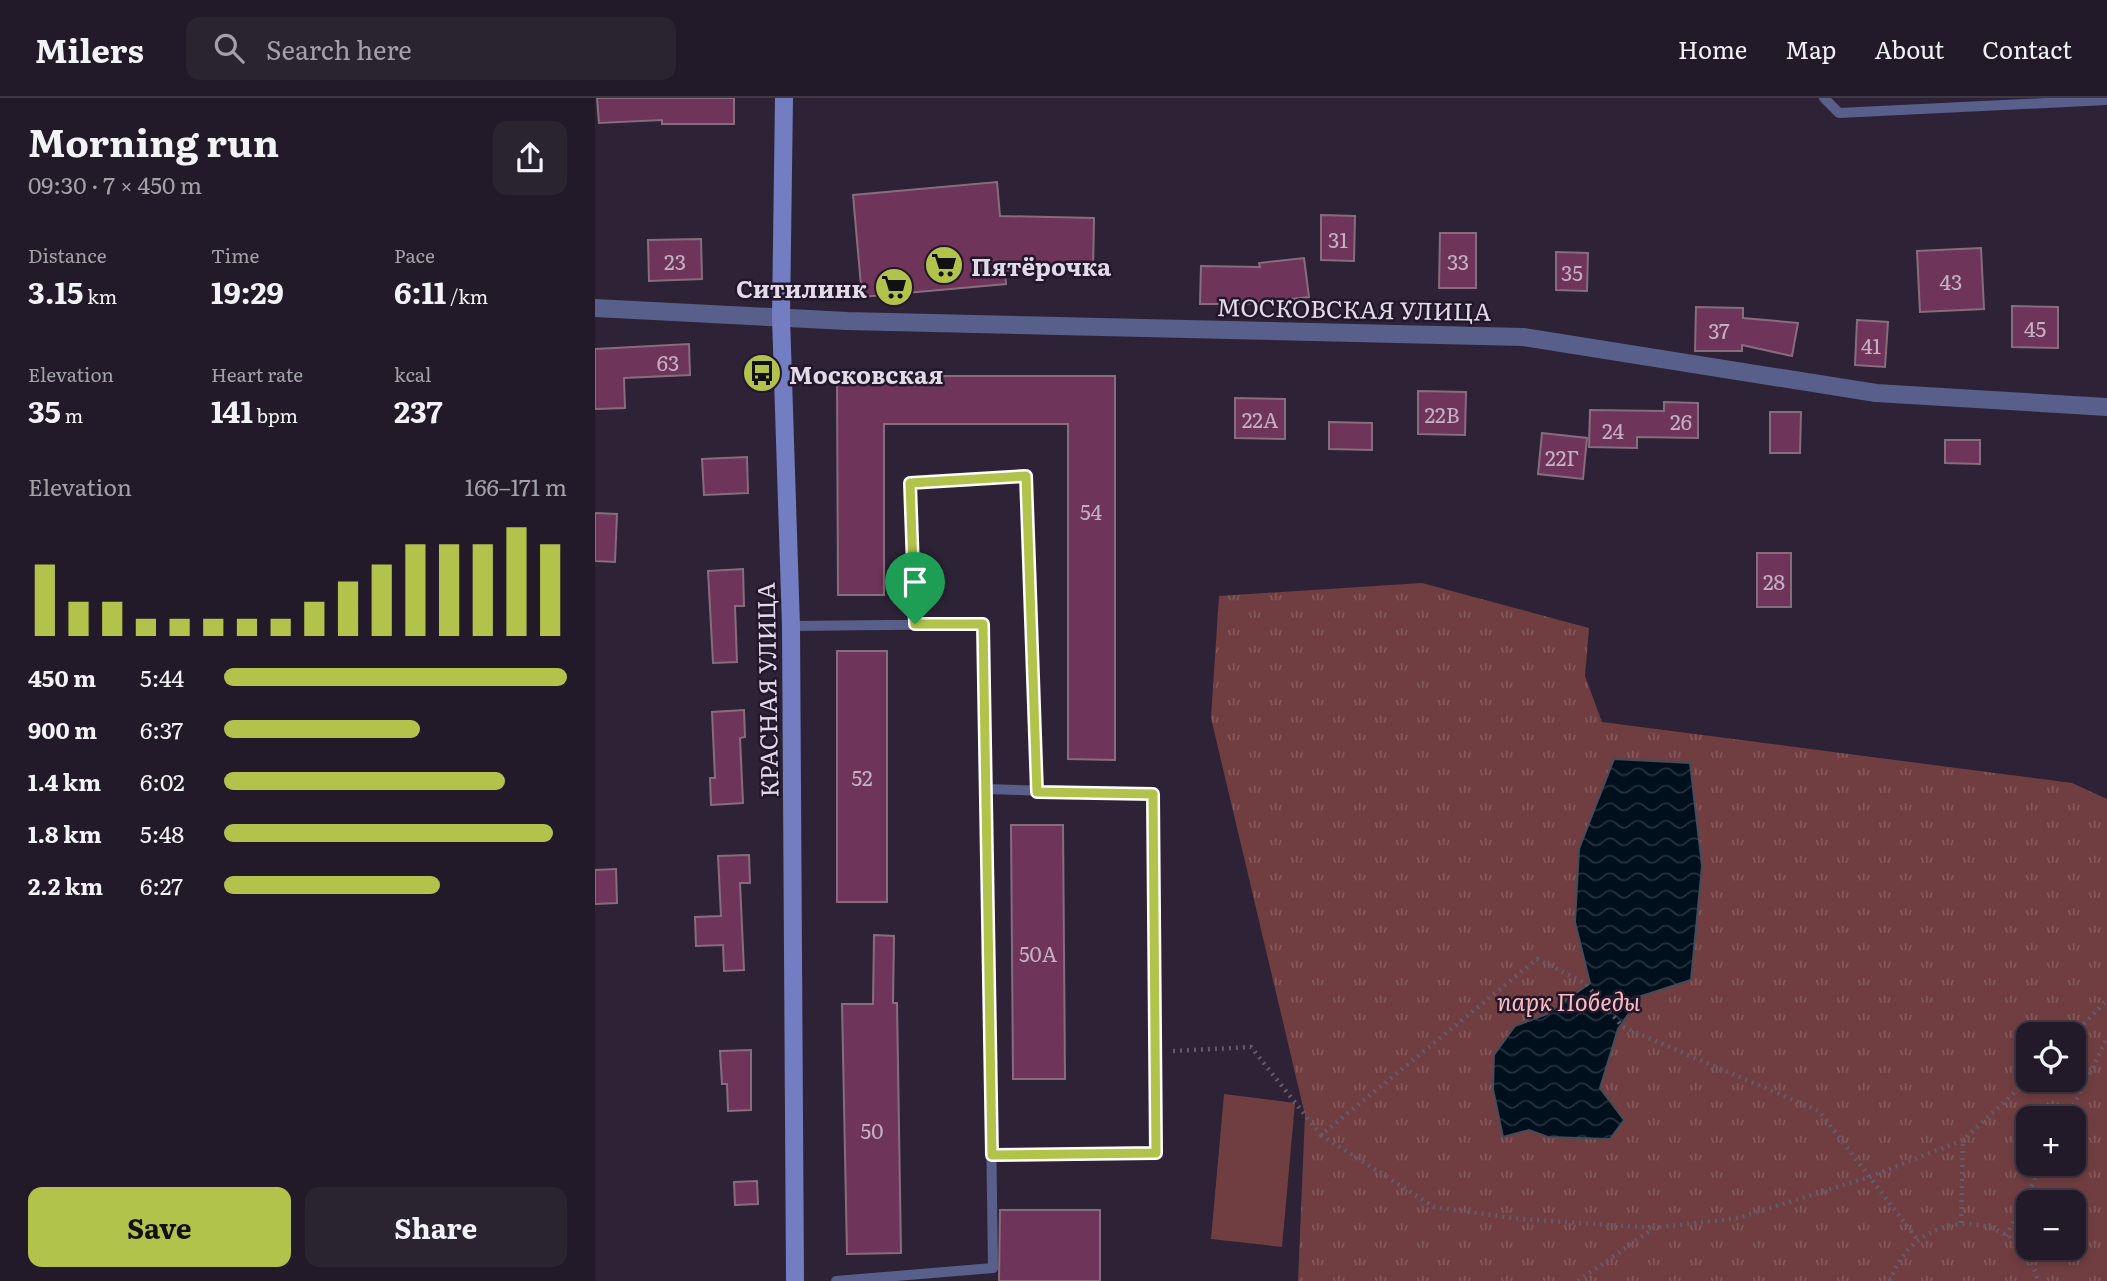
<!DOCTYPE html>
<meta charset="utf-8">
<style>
body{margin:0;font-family:Literata,serif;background:#2a2330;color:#f1f3f6;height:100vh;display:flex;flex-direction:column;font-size:26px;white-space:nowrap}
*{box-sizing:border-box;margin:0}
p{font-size:23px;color:#a2a1a8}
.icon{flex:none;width:38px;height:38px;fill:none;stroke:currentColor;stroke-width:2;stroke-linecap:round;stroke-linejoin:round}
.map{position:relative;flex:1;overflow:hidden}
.panel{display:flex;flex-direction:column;background:#221a28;width:595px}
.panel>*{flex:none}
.tools{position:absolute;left:1421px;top:924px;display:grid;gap:14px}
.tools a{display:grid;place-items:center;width:70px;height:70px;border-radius:14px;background:#221a28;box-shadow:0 4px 10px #0003,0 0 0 2px #3f3845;font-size:35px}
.pin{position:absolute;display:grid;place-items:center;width:60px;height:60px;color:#fff;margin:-72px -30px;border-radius:50% 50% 50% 0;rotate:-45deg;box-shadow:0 0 7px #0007}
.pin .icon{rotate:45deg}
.round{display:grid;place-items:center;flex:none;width:74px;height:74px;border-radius:14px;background:#2a2330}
.head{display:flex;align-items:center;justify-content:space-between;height:119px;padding:0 28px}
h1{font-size:38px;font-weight:700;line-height:52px}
.metrics{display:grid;grid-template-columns:repeat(3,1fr);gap:10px;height:119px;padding:7px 28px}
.metrics div{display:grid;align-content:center}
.metrics b{font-size:30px;font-weight:700}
.metrics small{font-size:19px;font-weight:400}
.metrics p{font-size:19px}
.chart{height:196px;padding:14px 28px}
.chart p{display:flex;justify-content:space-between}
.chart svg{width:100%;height:126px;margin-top:7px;stroke:#b2c34c;stroke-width:6}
.button{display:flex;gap:14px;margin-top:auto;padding:14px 28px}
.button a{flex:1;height:80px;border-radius:14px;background:#b2c34c;color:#111;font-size:28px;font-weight:700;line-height:80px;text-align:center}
.button a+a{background:#2a2330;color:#f1f3f6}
ul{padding:0 28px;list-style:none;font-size:23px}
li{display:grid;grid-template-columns:112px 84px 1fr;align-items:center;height:52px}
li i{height:18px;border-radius:9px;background:#b2c34c}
header{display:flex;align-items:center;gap:42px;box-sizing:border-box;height:98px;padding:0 35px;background:#221a28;border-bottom:2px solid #3f3845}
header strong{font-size:33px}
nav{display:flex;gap:38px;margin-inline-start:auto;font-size:24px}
.search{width:490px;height:63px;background:#2a2330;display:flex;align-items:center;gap:18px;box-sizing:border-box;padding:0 24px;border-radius:14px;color:#a2a1a8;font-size:26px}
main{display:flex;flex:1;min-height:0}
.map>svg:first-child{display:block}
.grass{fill:#703e41}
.park{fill:url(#park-tufts);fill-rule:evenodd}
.water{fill:url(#water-waves);stroke:#444c59;stroke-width:2}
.building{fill:#6e3459;stroke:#876d7c;stroke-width:2}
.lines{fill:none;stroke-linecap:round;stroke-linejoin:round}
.path{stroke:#635a6c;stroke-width:4.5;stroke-dasharray:2 5;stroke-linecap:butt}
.lane{stroke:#585f8a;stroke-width:10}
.street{stroke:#585f8a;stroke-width:18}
.secondary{stroke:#737dc2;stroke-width:18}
.route-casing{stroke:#fff;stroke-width:14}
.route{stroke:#b2c34c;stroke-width:9}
.labels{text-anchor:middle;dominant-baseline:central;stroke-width:5;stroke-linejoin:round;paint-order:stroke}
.number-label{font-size:21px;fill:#c4b0c4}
.poi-label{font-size:24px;font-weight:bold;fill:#e1dae7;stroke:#23182b;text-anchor:start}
.street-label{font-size:24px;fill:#e1dae7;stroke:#23182b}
.park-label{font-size:24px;font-style:italic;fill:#fcbbbd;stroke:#23182b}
</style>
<header>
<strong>Milers</strong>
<div class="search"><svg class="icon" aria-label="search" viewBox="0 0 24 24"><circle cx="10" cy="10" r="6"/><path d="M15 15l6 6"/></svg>Search here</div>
<nav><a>Home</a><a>Map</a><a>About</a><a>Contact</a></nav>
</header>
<main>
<section class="panel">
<div class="head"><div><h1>Morning run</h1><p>09:30 · 7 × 450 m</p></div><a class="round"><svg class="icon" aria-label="share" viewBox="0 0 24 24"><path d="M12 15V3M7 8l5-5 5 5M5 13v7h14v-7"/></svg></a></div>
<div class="metrics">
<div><p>Distance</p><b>3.15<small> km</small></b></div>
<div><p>Time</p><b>19:29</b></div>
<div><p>Pace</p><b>6:11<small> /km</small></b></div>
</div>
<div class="metrics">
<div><p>Elevation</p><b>35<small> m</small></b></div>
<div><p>Heart rate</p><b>141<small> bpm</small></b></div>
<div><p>kcal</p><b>237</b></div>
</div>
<div class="chart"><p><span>Elevation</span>166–171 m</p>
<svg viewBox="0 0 160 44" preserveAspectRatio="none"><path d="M5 44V19M15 44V32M25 44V32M35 44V38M45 44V38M55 44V38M65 44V38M75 44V38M85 44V32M95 44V25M105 44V19M115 44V12M125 44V12M135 44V12M145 44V6M155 44V12"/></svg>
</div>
<ul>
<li><b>450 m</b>5:44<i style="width:100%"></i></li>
<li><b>900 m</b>6:37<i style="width:57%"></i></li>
<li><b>1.4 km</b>6:02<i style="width:82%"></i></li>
<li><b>1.8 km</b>5:48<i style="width:96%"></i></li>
<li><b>2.2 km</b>6:27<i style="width:63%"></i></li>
</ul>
<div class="button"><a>Save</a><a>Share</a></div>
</section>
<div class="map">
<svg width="1512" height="1183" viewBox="0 0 1512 1183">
<defs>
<pattern id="park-tufts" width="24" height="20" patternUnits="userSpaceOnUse" patternTransform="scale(1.75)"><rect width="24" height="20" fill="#703e41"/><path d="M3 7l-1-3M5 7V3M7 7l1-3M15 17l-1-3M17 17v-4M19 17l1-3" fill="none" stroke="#84595c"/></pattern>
<pattern id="water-waves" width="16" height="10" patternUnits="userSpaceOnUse" patternTransform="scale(1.75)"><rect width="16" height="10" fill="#000f1c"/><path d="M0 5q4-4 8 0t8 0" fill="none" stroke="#25313d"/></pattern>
</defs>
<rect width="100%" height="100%" fill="#2d2236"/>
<path class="grass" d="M629,996l71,9 -13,144 -71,-8z"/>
<path class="park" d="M827,485l167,45 -4,48 17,46 470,61 35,16v482h-809l7,-166 -94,-397 8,-122zM1433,936h46v46h-46zM1433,1020h46v46h-46zM1433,1104h46v46h-46z"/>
<path class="water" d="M1019,661l76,4 12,103 -11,114 -50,16 -23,33 -18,59 24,32 -14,19 -62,-2 -19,-7 -26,7 -10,-48 1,-34 21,-29 32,-12 43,-31 -15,-61 4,-73z"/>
<path class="building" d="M2,0h137v26h-72v-4l-63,3z
M402,84l3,34 94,2 -1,53 -88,-1 1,14 -144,13 -9,-102z
M726,117l34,1 -1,45 -33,-1z
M845,135h36v55h-37z
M106,141l1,40 -53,2 -1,-41z
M1386,150l3,61 -64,3 -3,-61z
M961,154l32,1 -1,38 -31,-1z
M709,160l5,39 -65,7h-44l1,-38 59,1 -1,-4z
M1417,208l46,1v41l-46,-1z
M1101,209l47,1v10l55,5 -6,33 -50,-11v6h-47z
M1262,222l31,2 -3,45 -30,-2z
M94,246l1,31 -66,3 1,30 -30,1v-60z
M242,278h278v384l-47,-1v-335h-184v171h-46z
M823,293l48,1 -1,43 -47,-1z
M640,300l50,1v40l-50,-1z
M1069,304l34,1v35l-61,-1v11l-48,-1 1,-37 74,1z
M1175,314h31l-1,41h-30z
M734,324l43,1v27l-43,-1z
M947,335l45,5 -4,41 -45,-5z
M1350,342h35v24l-35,-1z
M152,359l1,36 -44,2 -2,-36z
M0,415l22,1 -2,48 -20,-1z
M1162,455h34v54h-34z
M148,471l1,37h-9l2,56 -24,1 -5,-92z
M242,553h50v251h-50z
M149,612l1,27 -5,1 3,65 -32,2 -1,-27h5l-3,-66z
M416,727h52l2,254h-52z
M154,757l1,28h-10l4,87 -20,1 -1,-26 -27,1 -1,-29 26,-1 -3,-60z
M21,771l1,34 -22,1v-34z
M279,837l20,1 -1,67h4l4,250 -54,1 -5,-250h31z
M156,952v60l-23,1 -1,-27h-5l-2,-33z
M162,1083l1,23 -23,1 -1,-23z
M405,1112h100v71h-101z"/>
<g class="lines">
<path class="path" d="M1479,936l33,-34
M578,953l78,-4 70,88 216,-176 48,24 38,44 196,84 98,128
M1472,1020l40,-79
M726,1037l113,72 87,12 133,9
M1366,1125l2,-83
M1411,1138l37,-72
M983,1183l76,-53 84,-10 131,-41 94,-37 65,-60
M1295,1183c24,-74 128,-78 148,0"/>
<path class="lane" d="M1229,0l15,15 268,-13
M320,526l-5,-141 116,-7 11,316
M196,528l193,-2 9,644 -157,13
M391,691l167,5 3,359 -164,2"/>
<path class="street" d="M0,210l252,13 676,16 353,56 231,14"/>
<path class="secondary" d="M189,0l-3,219 10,309 4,655"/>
</g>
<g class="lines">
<defs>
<path id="route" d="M431,378l11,316 116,2 3,359 -164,2 -9,-531h-68l-5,-141z"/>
</defs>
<use href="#route" class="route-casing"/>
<use href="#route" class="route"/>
</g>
<defs>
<symbol id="supermarket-disc" viewBox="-11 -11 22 22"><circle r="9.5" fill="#b2c34c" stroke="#23182b"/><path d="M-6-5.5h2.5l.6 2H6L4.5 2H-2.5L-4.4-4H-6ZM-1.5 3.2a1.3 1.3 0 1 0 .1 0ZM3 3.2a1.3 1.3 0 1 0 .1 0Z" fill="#111"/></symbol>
<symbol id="bus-disc" viewBox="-11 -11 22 22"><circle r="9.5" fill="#b2c34c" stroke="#23182b"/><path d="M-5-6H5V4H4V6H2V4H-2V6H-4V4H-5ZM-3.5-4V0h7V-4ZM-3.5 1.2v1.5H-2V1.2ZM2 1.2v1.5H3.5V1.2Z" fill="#111"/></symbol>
</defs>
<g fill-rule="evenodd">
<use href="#supermarket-disc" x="327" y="145" width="44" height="44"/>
<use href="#supermarket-disc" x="277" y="167" width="44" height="44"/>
<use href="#bus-disc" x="145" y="253" width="44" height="44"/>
</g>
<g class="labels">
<g class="number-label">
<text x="743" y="140">31</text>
<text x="80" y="162">23</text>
<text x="863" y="162">33</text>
<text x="977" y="173">35</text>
<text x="1356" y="182">43</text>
<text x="1440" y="229">45</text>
<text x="1124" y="231">37</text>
<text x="1276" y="246">41</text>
<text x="73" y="263">63</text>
<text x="847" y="315">22В</text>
<text x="665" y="320">22А</text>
<text x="1086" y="322">26</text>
<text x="1018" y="331">24</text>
<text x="967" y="358">22Г</text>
<text x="496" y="412">54</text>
<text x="1179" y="482">28</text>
<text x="267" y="678">52</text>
<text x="443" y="854">50А</text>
<text x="277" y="1031">50</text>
</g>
<g class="poi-label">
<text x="376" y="167">Пятёрочка</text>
<text x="272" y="189" text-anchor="end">Ситилинк</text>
<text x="194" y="275">Московская</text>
</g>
<g class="street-label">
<text transform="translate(759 210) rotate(1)">МОСКОВСКАЯ УЛИЦА</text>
<text transform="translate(171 592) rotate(-91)">КРАСНАЯ УЛИЦА</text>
</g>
<g class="park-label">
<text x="974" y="902">парк Победы</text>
</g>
</g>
</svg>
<div class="tools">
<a><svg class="icon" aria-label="locate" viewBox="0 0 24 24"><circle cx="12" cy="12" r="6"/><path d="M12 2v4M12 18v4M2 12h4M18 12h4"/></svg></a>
<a>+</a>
<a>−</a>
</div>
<div class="pin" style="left:320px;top:526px;background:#1e9e55"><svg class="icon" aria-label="arrive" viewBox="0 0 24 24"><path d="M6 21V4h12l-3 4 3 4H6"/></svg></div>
</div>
</main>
